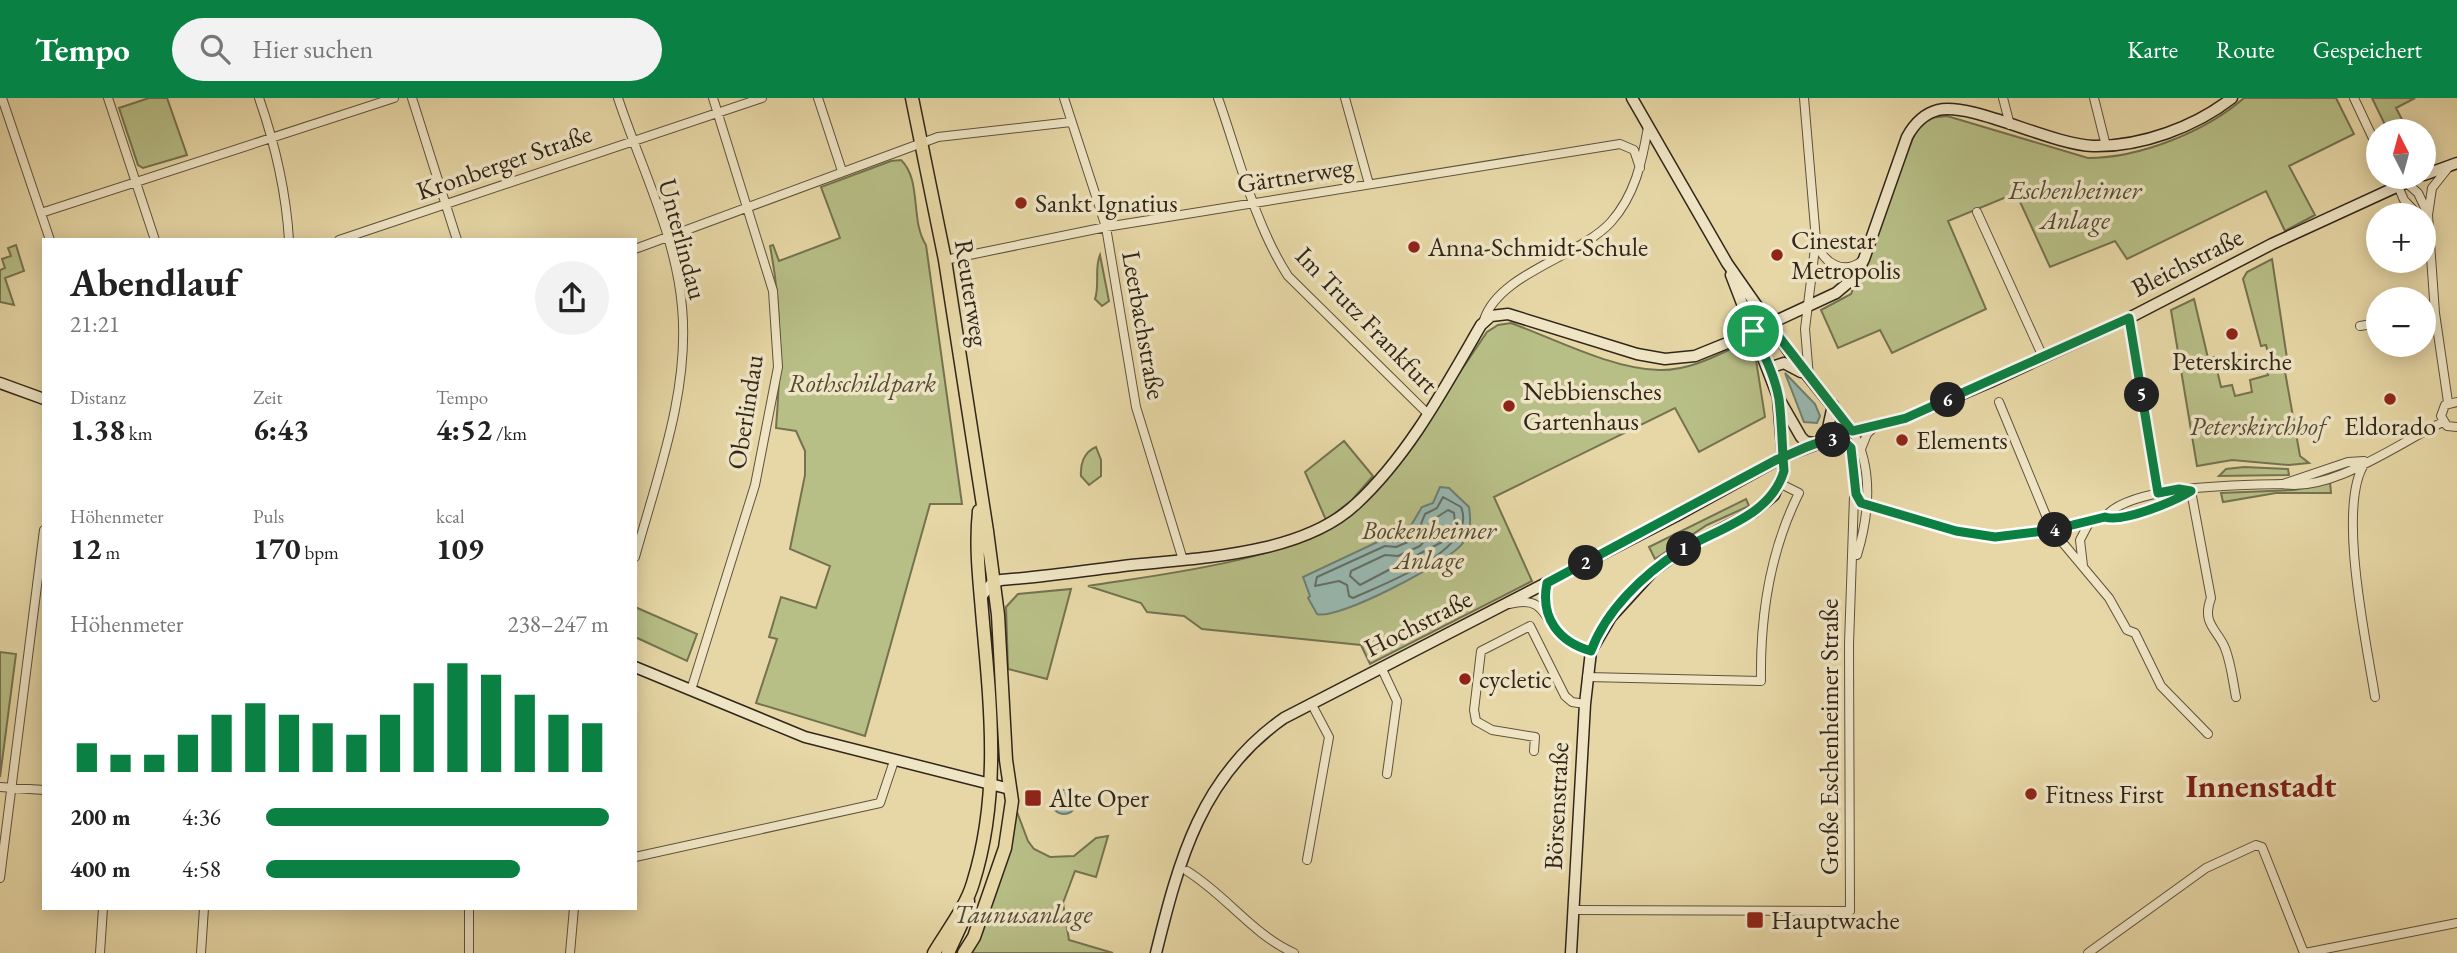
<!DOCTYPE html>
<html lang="de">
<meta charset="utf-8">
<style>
body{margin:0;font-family:"EB Garamond",serif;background:#f2f2f2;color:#222;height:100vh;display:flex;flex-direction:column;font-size:26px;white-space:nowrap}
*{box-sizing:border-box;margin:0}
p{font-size:23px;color:#767676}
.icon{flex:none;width:38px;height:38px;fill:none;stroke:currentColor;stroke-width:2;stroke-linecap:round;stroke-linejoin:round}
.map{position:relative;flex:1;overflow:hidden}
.panel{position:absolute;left:42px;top:140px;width:595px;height:672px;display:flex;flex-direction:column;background:#fff;border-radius:0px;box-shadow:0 4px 18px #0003}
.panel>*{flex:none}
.needle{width:46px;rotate:354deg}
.fabs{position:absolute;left:2366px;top:21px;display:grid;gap:14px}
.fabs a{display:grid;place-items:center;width:70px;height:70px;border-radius:50%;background:#fff;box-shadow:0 4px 18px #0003;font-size:35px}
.pin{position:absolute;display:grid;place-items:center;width:60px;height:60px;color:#fff;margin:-30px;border:4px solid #fff;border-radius:50%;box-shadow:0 2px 7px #0007}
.km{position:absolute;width:35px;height:35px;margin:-18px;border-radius:50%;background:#222;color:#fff;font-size:19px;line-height:35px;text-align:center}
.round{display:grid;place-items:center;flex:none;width:74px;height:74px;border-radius:37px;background:#f2f2f2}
.overview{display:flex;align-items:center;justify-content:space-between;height:119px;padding:0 28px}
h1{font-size:38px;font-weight:700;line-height:52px}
.figures{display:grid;grid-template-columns:repeat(3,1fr);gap:10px;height:119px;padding:7px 28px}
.figures div{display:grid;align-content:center}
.figures b{font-size:30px;font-weight:700}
.figures small{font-size:19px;font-weight:400}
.figures p{font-size:19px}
.chart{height:196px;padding:14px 28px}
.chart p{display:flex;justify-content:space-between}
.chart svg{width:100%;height:126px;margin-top:7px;stroke:#0b8043;stroke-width:6}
ul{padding:0 28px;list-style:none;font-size:23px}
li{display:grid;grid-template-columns:112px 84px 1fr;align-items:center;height:52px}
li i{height:18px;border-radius:9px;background:#0b8043}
header{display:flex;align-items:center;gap:42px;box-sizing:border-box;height:98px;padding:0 35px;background:#0b8043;color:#fff}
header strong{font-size:33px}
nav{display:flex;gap:38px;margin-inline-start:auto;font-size:24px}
.search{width:490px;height:63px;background:#f2f2f2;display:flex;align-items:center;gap:18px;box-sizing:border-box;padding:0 24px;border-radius:38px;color:#767676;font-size:26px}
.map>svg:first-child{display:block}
.green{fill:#b7be86;stroke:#747250;stroke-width:2}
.water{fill:#98b8b0;stroke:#6e7e74;stroke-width:2}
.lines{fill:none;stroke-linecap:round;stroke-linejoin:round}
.shore{stroke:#646f65;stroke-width:2}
.street-casing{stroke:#5e523d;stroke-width:10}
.secondary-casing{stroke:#30261a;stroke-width:13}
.primary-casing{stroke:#30261a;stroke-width:15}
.street{stroke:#efe5c5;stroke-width:8}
.secondary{stroke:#efe5c5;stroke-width:10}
.primary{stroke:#e7d7a6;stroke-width:12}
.route-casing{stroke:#fff;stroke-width:14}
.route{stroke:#0b8043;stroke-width:9}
.poi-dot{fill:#8f2418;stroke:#efe5c5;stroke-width:2.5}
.labels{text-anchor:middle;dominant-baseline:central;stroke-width:7;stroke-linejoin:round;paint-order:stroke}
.street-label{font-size:26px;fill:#30261a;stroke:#efe5c5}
.park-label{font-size:26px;font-style:italic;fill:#524c35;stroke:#efe5c5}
.poi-label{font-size:26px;fill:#30261a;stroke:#efe5c5;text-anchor:start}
.district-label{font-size:33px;font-weight:bold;fill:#7a1f14;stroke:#efe5c5}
</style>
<header>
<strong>Tempo</strong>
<div class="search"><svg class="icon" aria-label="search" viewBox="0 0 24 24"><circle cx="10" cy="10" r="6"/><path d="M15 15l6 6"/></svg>Hier suchen</div>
<nav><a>Karte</a><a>Route</a><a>Gespeichert</a></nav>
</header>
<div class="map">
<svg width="2457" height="855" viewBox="0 0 2457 855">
<rect width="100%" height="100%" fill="#e7d7a6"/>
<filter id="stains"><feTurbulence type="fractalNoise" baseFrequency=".00286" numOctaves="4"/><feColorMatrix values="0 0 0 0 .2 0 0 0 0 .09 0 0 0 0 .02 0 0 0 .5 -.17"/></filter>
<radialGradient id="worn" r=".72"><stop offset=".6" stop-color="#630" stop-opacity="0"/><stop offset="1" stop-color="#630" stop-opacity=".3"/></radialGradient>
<path class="green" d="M149,0h18l20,57 -44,13 -5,-3 -19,-57z
M2244,0h92l18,36 -65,32 26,49 -30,16 -19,-40 -139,68 -12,-18 -65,26 -34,-74 -68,28 38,88 -94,44 -12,-23 -42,18 -17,-38 30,-16 66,-166 12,-10 18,-2 141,42c51,0 117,-26 156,-60z
M2372,0h43l-19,10 12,23h-20z
M901,62c21,20 9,61 25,85l36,259h-32l-65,232 -109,-33 21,-64 -8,-2 12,-40 35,11 14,-42 -40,-17 15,-74v-24l-9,-20 -20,-3c5,-63 6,-121 -6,-182l3,-1 6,16 61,-23 -19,-51 70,-26z
M16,147l8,26 -19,7 9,27 -14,-3v-32l5,-2 -3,-9 9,-3 -3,-8z
M1100,157l9,46 -7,5 -7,-7c5,-15 -1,-30 5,-44z
M2272,161l16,106 -4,1 16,90 9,7 -20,2 -57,-5 -35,6 -26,-156 23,-11 14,59 6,-1 7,30 11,-2 3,11 17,-4 -2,-12 18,-5 -2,-9 5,-1 -5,-20 -5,1 -18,-67 4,-7z
M1511,225c44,16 101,46 148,47 27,1 53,-12 76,-23l21,13 9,57 -66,35 -24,-44 -181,89 38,84 -162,83 -9,-19 -159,-16 -18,-13 -37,-4 -6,-9 -53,-17c74,-12 214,-26 269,-78 13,-11 23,-28 34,-41 35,-44 65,-89 96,-135l11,-7z
M1344,343l29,35 -21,24 -26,20 -21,-48z
M1096,349l5,13v16l-12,9 -8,-9c-1,-12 3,-24 15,-29z
M2244,369l44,2 1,6 -70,1 7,-7z
M2330,384l1,11h-55l-53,9 -2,-9 73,-3z
M1746,401l3,7 -42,19 -52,34 -6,-12z
M1071,491l-24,90 -39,-10 -2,-62 12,-13z
M635,509l62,27 -10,27 -52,-24z
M0,554l16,2 -16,123z
M1012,714h5l11,29 6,8 16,8 24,-1 22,-18 12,-2 -12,41 -21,-6 -12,32 6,37 44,13h-149z"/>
<path class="water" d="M1785,275l30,31 5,12 -3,7 -13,-1z
M1440,389l9,1 20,19c2,13 2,25 -6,36 -14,19 -126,78 -146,71l-9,-16 2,-2 -7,-19 87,-41 3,5 19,-8 -2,-6 12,-20 11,-4z
M1052 704a12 12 0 1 1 24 0a12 12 0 1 1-24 0Z"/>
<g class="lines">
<path class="shore" d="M1443,399l18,10c18,43 -78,77 -108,91l-4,-2 -2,-11 -8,-4 -24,5 2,-9 68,-31 11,1 19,-8 10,-25 12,-6z
M1448,412l6,3 1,10 -13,19 -82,43 -10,-9 1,-5 34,-16 13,1 22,-10 6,-7 5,-18z"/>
<defs>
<path id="street" d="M2,0l48,142
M108,0l47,142
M259,0c16,46 27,93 30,142
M412,0l45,142
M618,0c22,67 58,137 64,209 8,84 -25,170 -47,250
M818,0l24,73
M1064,0l42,129 30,180 47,153
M1218,0c21,59 36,125 70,178l140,138
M1345,0l24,86
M1804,0l12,142 -11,89 4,48
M2003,0l7,27
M2094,0l12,48
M2354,0l24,51
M2394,79l10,23 14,15
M2400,79l18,16 9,19
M1977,114l66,145
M41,115l353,-115
M339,142l423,-142
M1817,144c6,22 27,33 45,19
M635,151l303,-112 133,-15
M945,162l161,-33 514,-83 14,6 6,18
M2424,217l11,-2
M2129,220l30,175
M1484,222c15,-47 95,-63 127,-98 24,-27 31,-60 37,-95
M2360,228l18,-3
M1999,304l53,128 57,68 18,32 8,3 26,53 47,48
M2448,304l-13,-89 -7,-98 4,-27 16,-20
M2457,304l-12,3 -4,11 6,10 10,1
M1852,333c22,36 17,85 5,124
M1861,351l6,-15 8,-8
M2365,365c-29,42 2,182 10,234
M2283,386l65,-22 16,-1
M2191,393l20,107c-10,26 7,32 14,50 6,15 8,34 11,49
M1856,396l5,9 95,28 39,6 57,-7 53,-13 11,2 54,-17 21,-11
M2105,419c25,-32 137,-32 177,-33 50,9 116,-41 161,-62
M2083,468l-3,-26 10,-19
M1547,485l-2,12 2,19
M1510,506c35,-9 33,14 51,33 7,8 20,11 30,14
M1381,569l16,34 -10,73
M1587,579l174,4c-1,-64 9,-130 38,-188l-18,-9
M691,592l64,-205 23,-118 -5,-76 -60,-193
M1534,653l1,-14 -43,-7 -16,-9 -2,-11 7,-59 49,-25 35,70 7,6 13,2
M0,689l44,3
M635,759l245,-54 14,-42
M1307,762l22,-123 -18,-34
M1187,773c39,24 65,63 107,82
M0,780l44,-348
M469,810v45
M1573,812l277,1 -1,-267 6,-177 -6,-22 -18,-5
M100,855l3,-45
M201,855l3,-45
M570,855l4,-45
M2088,855l118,-85 50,-23 6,2 42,106
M2305,855l152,-30"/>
<path id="secondary" d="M1632,0l95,165 67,96 58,72
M2424,77l33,-12
M1731,177l47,122 23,40 5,5 9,1
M1769,270l15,-5 17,9
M0,285l44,16
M1818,345l10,-15 5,-23
M981,499l11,-14 9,-3c41,-3 82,-9 122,-14 72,-8 178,-10 233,-62 53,-49 89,-117 125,-179l10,-9 17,-2 129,40 28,5 30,-3 42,-17 99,-46 19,-16 9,-18 43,-122c7,-13 16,-23 31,-27 34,-8 111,34 155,36 48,1 102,-19 139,-48
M635,569l170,70 205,52
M1156,855c23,-93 45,-177 128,-235l392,-202 107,-59 69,-26 54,-13 84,-36 139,-64 143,-74 146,-67
M1571,855l14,-249 6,-53 20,-34 42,-46 30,-22 71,-37 20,-17 10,-24 -6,-74"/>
<path id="primary" d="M912,0l33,162 42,271 11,84 8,145 6,41 -7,47 -31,89 -10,16
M934,855c13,-22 32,-46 39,-70 27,-86 18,-173 10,-260 -3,-39 -8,-74 -4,-112
M948,855l18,-39 2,-13"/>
</defs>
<use href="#street" class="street-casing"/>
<use href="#secondary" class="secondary-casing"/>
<use href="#primary" class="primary-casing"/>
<use href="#street" class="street"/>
<use href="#secondary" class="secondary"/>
<use href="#primary" class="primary"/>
</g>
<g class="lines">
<defs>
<path id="route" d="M1753,233c10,22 22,45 26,68 3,24 3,49 5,72 -14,46 -66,57 -104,80 -36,23 -74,59 -89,100 -32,-9 -51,-33 -44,-68l229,-123 7,-3c19,-7 52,-28 68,-9l5,46 5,9 95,28 39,6 57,-7 53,-13c18,6 70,-16 86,-26l-12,-2 -21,4 -29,-175 -223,100 -54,13 -83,-107 -16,7"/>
</defs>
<use href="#route" class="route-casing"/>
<use href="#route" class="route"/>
</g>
<g class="poi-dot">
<circle cx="1021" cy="105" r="7"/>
<circle cx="1414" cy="149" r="7"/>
<circle cx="1777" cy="157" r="7"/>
<circle cx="2232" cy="236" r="7"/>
<circle cx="2390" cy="301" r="7"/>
<circle cx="1509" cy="308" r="7"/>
<circle cx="1902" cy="342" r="7"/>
<circle cx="1465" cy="581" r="7"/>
<circle cx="2031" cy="696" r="7"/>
<rect x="1024" y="691" width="18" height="18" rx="3.5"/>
<rect x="1746" y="813" width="18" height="18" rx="3.5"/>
</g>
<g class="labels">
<g class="street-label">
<text transform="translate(504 64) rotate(-19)">Kronberger Straße</text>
<text transform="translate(1295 77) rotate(-9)">Gärtnerweg</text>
<text transform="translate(683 141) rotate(75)">Unterlindau</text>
<text transform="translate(2187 164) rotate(-27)">Bleichstraße</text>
<text transform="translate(972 195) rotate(81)">Reuterweg</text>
<text transform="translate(1367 222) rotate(46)">Im Trutz Frankfurt</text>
<text transform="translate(1144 227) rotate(80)">Leerbachstraße</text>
<text transform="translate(745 314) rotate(-81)">Oberlindau</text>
<text transform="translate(1418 525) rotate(-27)">Hochstraße</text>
<text transform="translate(1829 639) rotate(-90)">Große Eschenheimer Straße</text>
<text transform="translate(1556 708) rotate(-87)">Börsenstraße</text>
</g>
<g class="park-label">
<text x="2075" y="92">Eschenheimer<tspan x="2075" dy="30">Anlage</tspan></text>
<text x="862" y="285">Rothschildpark</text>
<text x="2258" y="328">Peterskirchhof</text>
<text x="1429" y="432">Bockenheimer<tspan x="1429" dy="30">Anlage</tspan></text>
<text x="1023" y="816">Taunusanlage</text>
</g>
<g class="poi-label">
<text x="1035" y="105">Sankt Ignatius</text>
<text x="1791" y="142">Cinestar<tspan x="1791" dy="30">Metropolis</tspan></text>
<text x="1428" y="149">Anna-Schmidt-Schule</text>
<text x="2232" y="263" text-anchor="middle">Peterskirche</text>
<text x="1523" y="293">Nebbiensches<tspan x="1523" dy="30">Gartenhaus</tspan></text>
<text x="2390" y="328" text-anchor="middle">Eldorado</text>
<text x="1916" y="342">Elements</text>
<text x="1479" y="581">cycletic</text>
<text x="2045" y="696">Fitness First</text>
<text x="1049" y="700">Alte Oper</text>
<text x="1771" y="822">Hauptwache</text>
</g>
<g class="district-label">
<text x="2261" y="687">Innenstadt</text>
</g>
</g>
<rect width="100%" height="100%" filter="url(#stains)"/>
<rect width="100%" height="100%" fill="url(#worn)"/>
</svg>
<div class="fabs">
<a><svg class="needle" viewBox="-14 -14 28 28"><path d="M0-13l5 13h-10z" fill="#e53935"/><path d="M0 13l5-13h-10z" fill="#767676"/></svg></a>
<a>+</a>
<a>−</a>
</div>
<div class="pin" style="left:1753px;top:233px;background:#1e9e55"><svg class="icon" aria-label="arrive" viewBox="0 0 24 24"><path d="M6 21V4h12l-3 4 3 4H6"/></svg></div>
<b class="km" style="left:1684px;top:451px">1</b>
<b class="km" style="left:1586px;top:465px">2</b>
<b class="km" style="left:1833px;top:342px">3</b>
<b class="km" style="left:2055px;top:432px">4</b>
<b class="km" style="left:2142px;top:297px">5</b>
<b class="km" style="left:1948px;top:302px">6</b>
<section class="panel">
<div class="overview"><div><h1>Abendlauf</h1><p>21:21</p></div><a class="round"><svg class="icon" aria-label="share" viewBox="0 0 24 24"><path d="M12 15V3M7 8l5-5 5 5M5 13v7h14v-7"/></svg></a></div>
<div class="figures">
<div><p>Distanz</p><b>1.38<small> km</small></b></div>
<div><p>Zeit</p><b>6:43</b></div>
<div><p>Tempo</p><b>4:52<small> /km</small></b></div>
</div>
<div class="figures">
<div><p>Höhenmeter</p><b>12<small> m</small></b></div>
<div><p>Puls</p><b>170<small> bpm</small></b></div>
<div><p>kcal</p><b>109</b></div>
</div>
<div class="chart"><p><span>Höhenmeter</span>238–247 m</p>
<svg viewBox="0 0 160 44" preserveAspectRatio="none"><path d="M5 44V34M15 44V38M25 44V38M35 44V31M45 44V24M55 44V20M65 44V24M75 44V27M85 44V31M95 44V24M105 44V13M115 44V6M125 44V10M135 44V17M145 44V24M155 44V27"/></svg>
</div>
<ul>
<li><b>200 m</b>4:36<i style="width:100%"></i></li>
<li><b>400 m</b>4:58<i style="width:74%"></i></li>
</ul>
</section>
</div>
